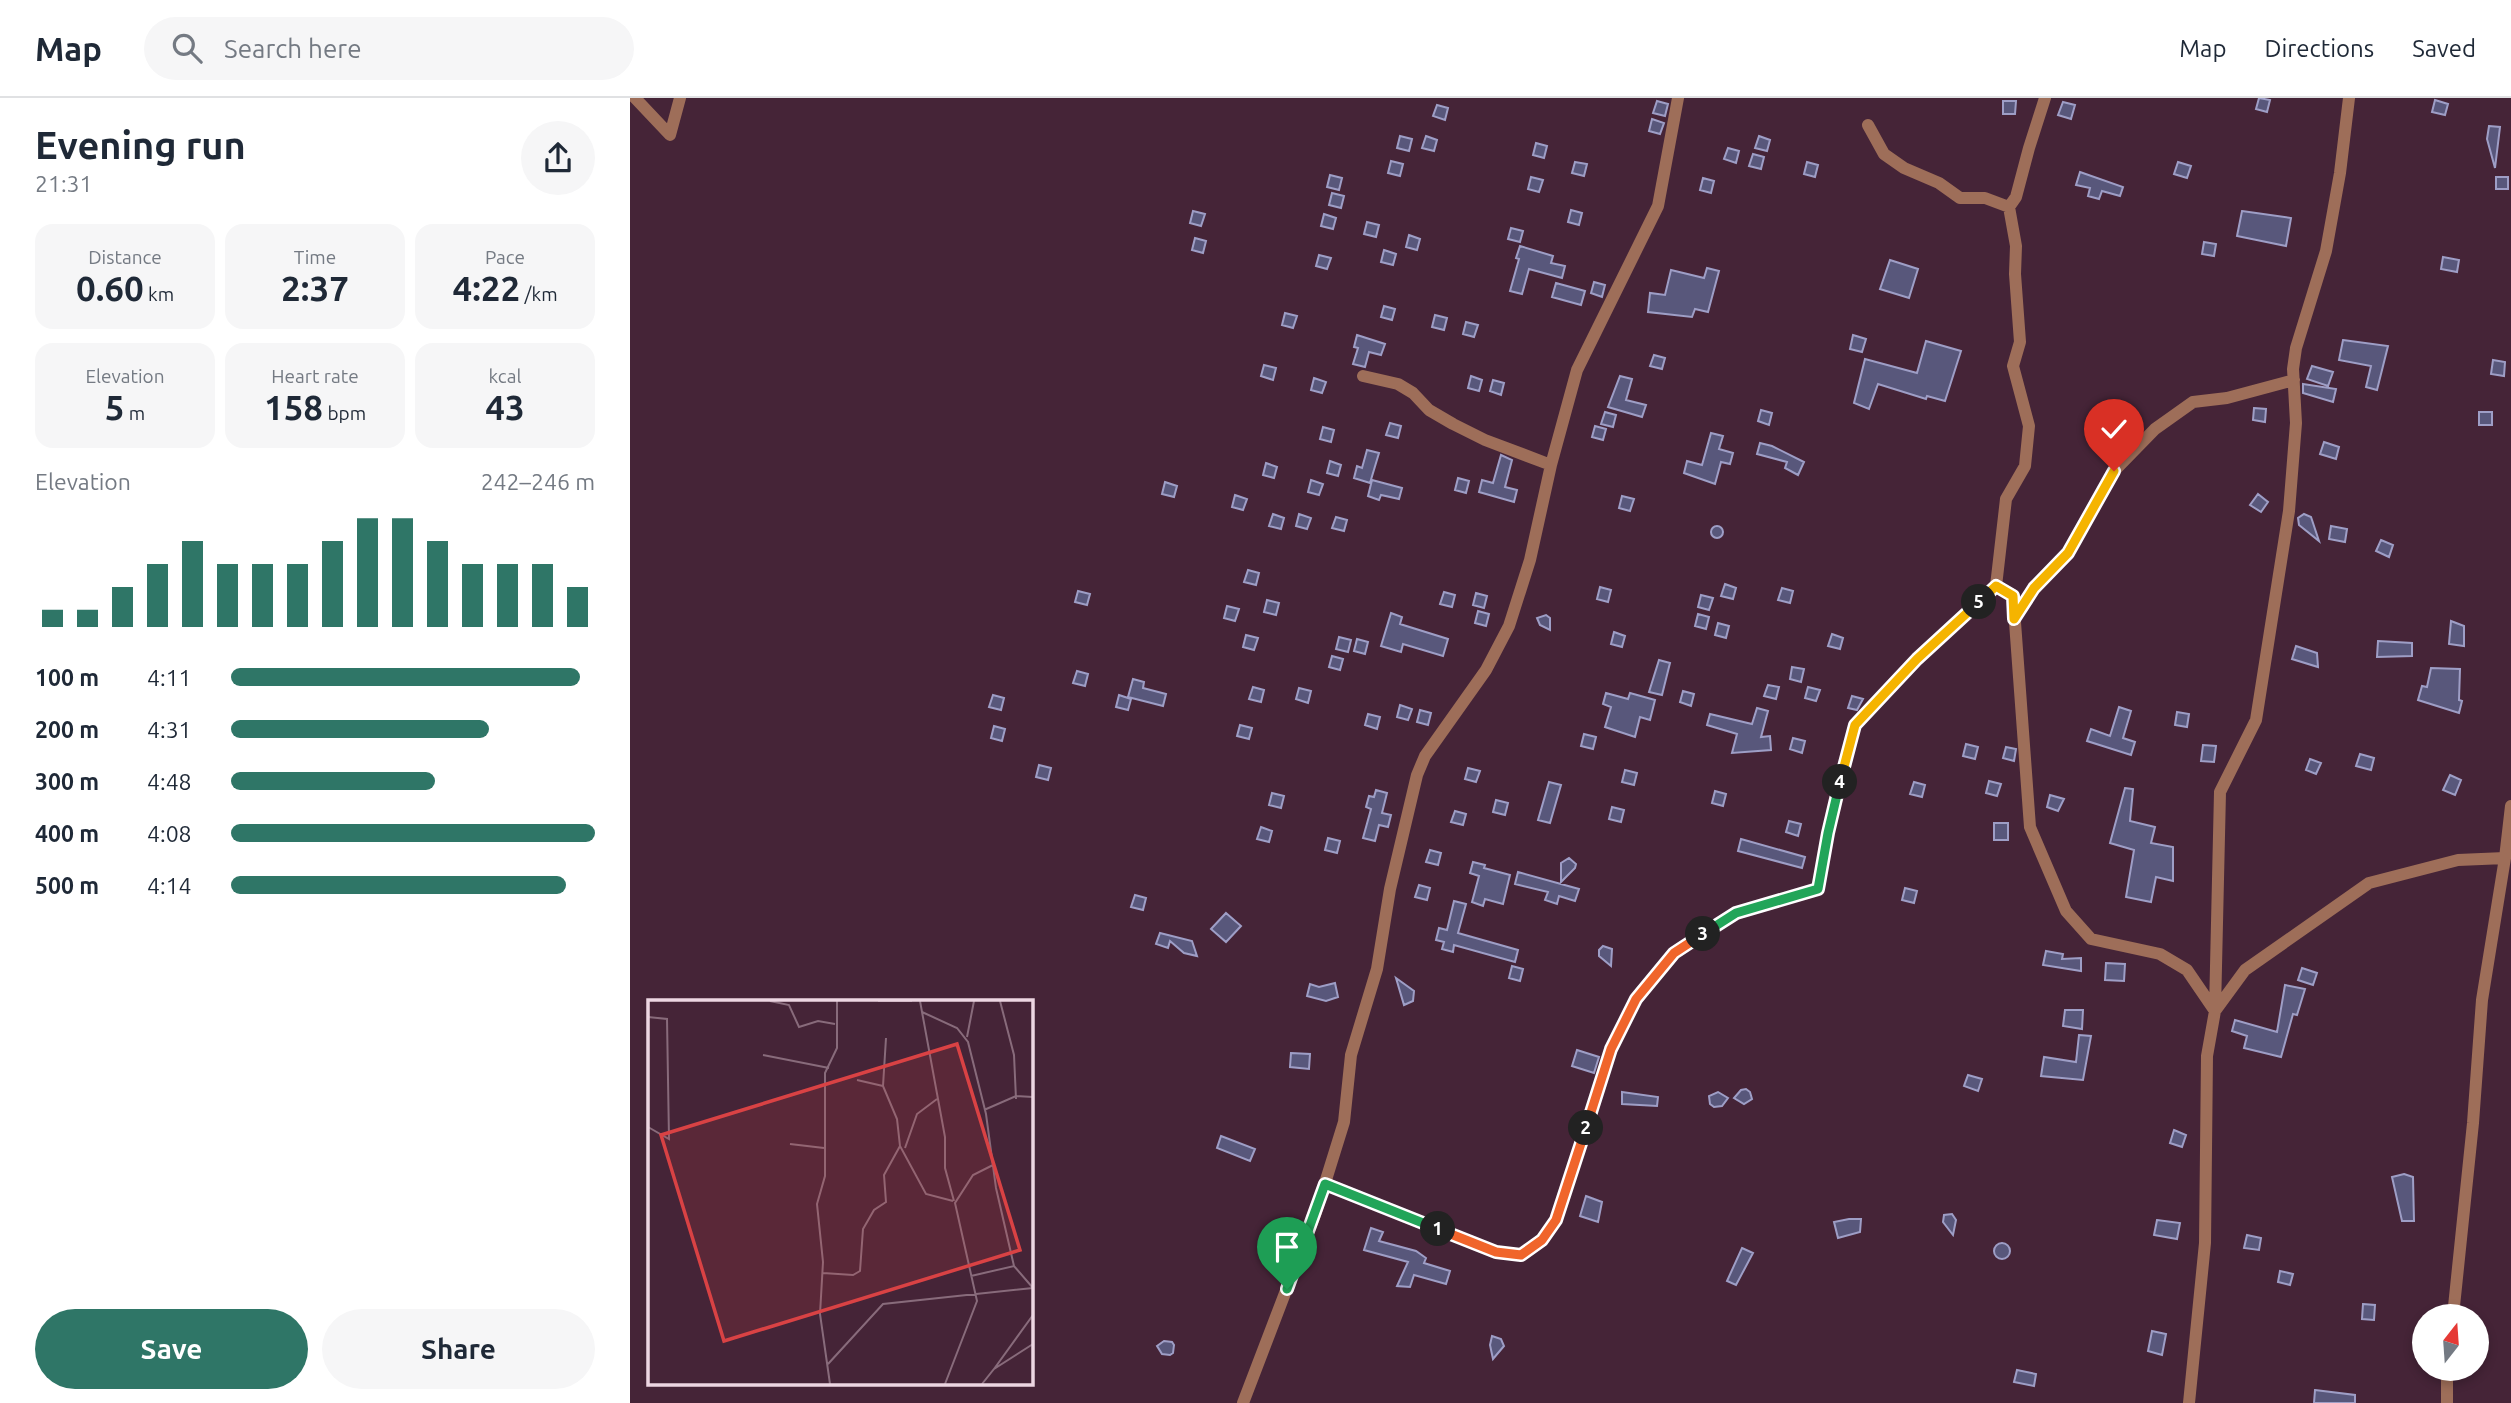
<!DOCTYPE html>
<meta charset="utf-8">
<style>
body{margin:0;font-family:Ubuntu,sans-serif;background:#f6f6f7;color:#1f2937;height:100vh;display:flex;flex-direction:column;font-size:26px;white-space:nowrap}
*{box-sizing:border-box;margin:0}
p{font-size:23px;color:#747a83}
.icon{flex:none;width:38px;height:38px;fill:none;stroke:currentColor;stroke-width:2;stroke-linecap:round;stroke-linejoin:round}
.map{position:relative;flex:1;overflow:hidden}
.sheet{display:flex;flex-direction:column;background:#fff;width:630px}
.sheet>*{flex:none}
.needle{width:46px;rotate:17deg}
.buttons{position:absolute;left:1782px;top:1206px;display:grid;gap:14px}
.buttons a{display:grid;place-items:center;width:77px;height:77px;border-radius:50%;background:#fff;box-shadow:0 4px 10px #0003;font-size:35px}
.pin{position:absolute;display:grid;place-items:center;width:60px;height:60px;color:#fff;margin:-72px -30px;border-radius:50% 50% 50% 0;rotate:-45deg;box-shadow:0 0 7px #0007}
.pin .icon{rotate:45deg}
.km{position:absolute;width:35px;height:35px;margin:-18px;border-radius:50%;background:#222;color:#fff;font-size:19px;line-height:35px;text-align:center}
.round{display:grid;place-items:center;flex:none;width:74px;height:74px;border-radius:37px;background:#f6f6f7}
.overview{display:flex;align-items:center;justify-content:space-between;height:119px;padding:0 35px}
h1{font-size:38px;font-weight:700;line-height:52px}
.stats{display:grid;grid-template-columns:repeat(3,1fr);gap:10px;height:119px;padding:7px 35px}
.stats div{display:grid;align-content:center;border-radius:18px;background:#f6f6f7;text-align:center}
.stats b{font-size:35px;font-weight:700}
.stats small{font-size:19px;font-weight:400}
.stats p{font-size:19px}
.chart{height:196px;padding:14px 35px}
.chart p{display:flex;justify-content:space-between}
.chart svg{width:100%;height:126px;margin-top:7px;stroke:#2f7667;stroke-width:6}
.button{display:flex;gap:14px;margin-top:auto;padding:14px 35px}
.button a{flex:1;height:80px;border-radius:42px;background:#2f7667;color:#fff;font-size:28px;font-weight:700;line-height:80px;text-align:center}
.button a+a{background:#f6f6f7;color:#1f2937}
ul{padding:0 35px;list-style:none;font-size:23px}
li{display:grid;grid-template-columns:112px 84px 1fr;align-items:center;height:52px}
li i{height:18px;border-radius:9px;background:#2f7667}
header{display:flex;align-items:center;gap:42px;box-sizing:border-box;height:98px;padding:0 35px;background:#fff;border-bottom:2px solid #e0e1e3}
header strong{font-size:33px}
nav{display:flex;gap:38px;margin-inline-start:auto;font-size:24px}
.search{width:490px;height:63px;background:#f6f6f7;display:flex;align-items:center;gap:18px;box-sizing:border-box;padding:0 24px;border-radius:38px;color:#747a83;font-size:26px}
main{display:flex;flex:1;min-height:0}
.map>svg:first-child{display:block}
.building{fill:#58577b;stroke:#9e9ec6;stroke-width:2}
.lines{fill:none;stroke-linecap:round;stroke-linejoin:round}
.street{stroke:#9e6e59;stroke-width:12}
.split-1-casing{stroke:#fff;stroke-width:14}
.split-2-casing{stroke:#fff;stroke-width:14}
.split-3-casing{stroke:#fff;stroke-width:14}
.split-4-casing{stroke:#fff;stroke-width:14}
.split-5-casing{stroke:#fff;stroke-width:14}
.split-6-casing{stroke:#fff;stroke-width:14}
.split-1{stroke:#22a559;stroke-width:9}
.split-2{stroke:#f0652b;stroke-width:9}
.split-3{stroke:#f0652b;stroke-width:9}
.split-4{stroke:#22a559;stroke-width:9}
.split-5{stroke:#f5b400;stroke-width:9}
.split-6{stroke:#f5b400;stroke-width:9}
.inset-road{fill:none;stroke:#886b7b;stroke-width:2}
.view{fill:#d94244;fill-opacity:0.15;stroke:#d94244;stroke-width:3.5}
.inset-edge{fill:none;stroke:#edd6e2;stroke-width:3.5}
</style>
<header>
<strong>Map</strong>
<div class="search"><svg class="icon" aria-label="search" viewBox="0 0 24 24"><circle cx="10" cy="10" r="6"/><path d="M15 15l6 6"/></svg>Search here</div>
<nav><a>Map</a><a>Directions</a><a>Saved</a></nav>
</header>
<main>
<section class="sheet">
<div class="overview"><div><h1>Evening run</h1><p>21:31</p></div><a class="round"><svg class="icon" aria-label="share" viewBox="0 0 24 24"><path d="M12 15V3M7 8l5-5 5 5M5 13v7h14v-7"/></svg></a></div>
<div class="stats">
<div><p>Distance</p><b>0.60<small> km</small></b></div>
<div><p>Time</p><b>2:37</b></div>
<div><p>Pace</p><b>4:22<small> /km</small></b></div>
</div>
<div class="stats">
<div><p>Elevation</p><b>5<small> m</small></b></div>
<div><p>Heart rate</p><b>158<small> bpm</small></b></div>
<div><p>kcal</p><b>43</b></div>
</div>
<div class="chart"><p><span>Elevation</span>242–246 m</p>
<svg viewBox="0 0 160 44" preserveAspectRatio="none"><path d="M5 44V38M15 44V38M25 44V30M35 44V22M45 44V14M55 44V22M65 44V22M75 44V22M85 44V14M95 44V6M105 44V6M115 44V14M125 44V22M135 44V22M145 44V22M155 44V30"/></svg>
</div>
<ul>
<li><b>100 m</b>4:11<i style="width:96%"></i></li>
<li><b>200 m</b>4:31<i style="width:71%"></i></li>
<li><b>300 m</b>4:48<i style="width:56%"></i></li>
<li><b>400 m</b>4:08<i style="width:100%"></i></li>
<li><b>500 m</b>4:14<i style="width:92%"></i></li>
</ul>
<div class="button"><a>Save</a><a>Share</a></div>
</section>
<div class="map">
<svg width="1881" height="1305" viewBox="0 0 1881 1305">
<rect width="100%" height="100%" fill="#452437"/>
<path class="building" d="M1629,0l11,2 -3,12 -11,-3z
M1805,2l13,4 -3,11 -13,-3z
M1027,3l11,3 -3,12 -12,-3z
M1373,3h13l-1,13h-12z
M1433,4l12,3 -4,14 -13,-4z
M807,7l11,3 -3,12 -12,-4z
M1022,21l12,4 -4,11 -11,-3z
M1859,28l11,1 -5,41 -8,-29z
M770,38l12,3 -3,12 -12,-3z
M796,38l11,4 -3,11 -12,-3z
M1129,38l11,4 -3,11 -12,-3z
M906,45l11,3 -3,12 -11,-3z
M1098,50l11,3 -3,12 -12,-4z
M1123,56l11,3 -3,12 -12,-3z
M761,63l12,3 -3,12 -12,-3z
M945,64l12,2 -3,12 -12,-3z
M1177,64l11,3 -3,12 -11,-3z
M1548,64l13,4 -4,12 -13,-4z
M1450,74l43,15 -3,9 -18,-5 -3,8 -11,-3 2,-8 -14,-3z
M700,77l12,3 -3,12 -12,-3z
M901,79l12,3 -4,12 -11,-3z
M1866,79h12v12h-12z
M1073,80l11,3 -3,12 -11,-3z
M702,95l12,3 -3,12 -12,-3z
M941,112l11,3 -3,12 -11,-3z
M563,113l12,3 -4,12 -11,-3z
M1612,113l49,7 -5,28 -49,-10z
M694,116l12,4 -3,11 -12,-3z
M737,124l12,3 -3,12 -12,-3z
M881,130l12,3 -3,11 -12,-3z
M779,137l11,4 -3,11 -11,-3z
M565,140l11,3 -3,12 -11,-3z
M1574,144l12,2 -2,12 -12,-2z
M890,148l33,10 -2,7 14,3 -3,12 -33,-9 -7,25 -12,-3 9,-32 -3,-1z
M754,152l12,4 -3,11 -12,-3z
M689,157l12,3 -4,11 -11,-3z
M1813,159l16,3 -2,12 -16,-3z
M1260,162l28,9 -9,29 -29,-9z
M1077,170l12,3 -11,41 -13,-3 -3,8 -44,-5 2,-19 15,2 6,-25 33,8z
M964,184l11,3 -3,12 -11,-4z
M926,185l29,8 -4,14 -29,-8z
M754,208l11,3 -3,11 -11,-3z
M655,215l12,3 -4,12 -11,-3z
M805,217l12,3 -3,12 -12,-3z
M836,224l12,3 -4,12 -11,-3z
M727,237l28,9 -4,11 -12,-3 -4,15 -12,-3 5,-16 -4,-1z
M1223,237l13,4 -4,13 -12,-3z
M1713,242l45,6 -11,44 -11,-3 5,-21 -32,-6z
M1296,243l35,10 -16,50 -18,-5 -1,3 -48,-15 -9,25 -15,-6 11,-44 52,14z
M1024,257l11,3 -3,11 -12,-3z
M1863,262l12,2 -1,14 -13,-2z
M634,267l12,3 -3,12 -12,-4z
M1682,268l21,6 -5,14 -21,-7z
M841,278l11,4 -3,11 -11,-3z
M990,278l12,3 -6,21 20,5 -4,12 -34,-10z
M684,280l12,4 -4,11 -11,-3z
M863,282l11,3 -3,12 -11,-4z
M1673,286l33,5 -3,13 -30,-9z
M1624,310l12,1 -1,13 -12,-2z
M1131,312l11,3 -3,12 -11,-4z
M975,314l11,3 -3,12 -12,-3z
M1849,314h13v13h-13z
M760,325l11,3 -3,12 -12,-3z
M965,328l11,3 -3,11 -11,-3z
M693,329l11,3 -3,12 -11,-3z
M1081,335l12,3 -4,13 14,4 -3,11 -9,-2 -6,22 -31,-11 3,-12 15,4z
M1694,344l15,5 -3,12 -16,-5z
M1130,345l12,3 32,16 -6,13 -13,-7 2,-6 -30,-8z
M737,352l12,3 -9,30 -16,-5 3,-12 5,2z
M871,357l11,5 -7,27 12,3 -3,12 -35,-10 3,-12 11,3z
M700,363l11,4 -3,11 -11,-3z
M636,365l11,4 -3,11 -11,-3z
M828,380l11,3 -3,12 -11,-3z
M681,382l12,4 -4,11 -11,-3z
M742,382l30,8 -3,11 -18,-4 -2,5 -11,-4z
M535,384l12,4 -3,11 -12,-3z
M1628,396l10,8 -7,10 -11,-7z
M605,397l12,4 -4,11 -11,-3z
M992,398l12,3 -4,12 -11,-3z
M643,416l11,4 -3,11 -12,-3z
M669,416l12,4 -4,11 -11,-3z
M1674,416l7,3 8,24 -20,-16 -1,-7z
M706,419l11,3 -3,11 -12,-3z
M1081 434a6 6 0 1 1 12 0a6 6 0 1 1-12 0Z
M1701,428l16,3 -2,13 -16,-3z
M1751,442l12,5 -4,12 -13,-6z
M618,472l11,3 -3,12 -12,-3z
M1095,486l11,4 -3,11 -12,-3z
M970,489l11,3 -3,12 -11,-3z
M1152,490l11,3 -3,12 -12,-3z
M448,493l12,3 -3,11 -12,-3z
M814,494l11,3 -3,12 -12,-3z
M846,495l11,3 -3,12 -11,-3z
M1071,497l12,3 -4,12 -11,-3z
M637,502l12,3 -3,12 -12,-3z
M597,508l12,3 -4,12 -11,-3z
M848,513l11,3 -3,12 -11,-3z
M761,515l11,4 -2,7 48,15 -5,17 -40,-12 -2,8 -20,-6z
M1068,516l11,3 -3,12 -11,-3z
M916,517l4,3v12l-10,-5 -3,-7z
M1821,523l13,5v20l-15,-2z
M1088,525l11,3 -3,12 -11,-3z
M984,534l11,4 -3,11 -11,-3z
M1202,536l11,4 -3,11 -12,-3z
M616,537l12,3 -4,12 -11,-3z
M709,539l12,3 -3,12 -12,-3z
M727,541l11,3 -3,12 -11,-3z
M1748,543l34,2v13l-35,1z
M1666,548l21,7 1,14 -26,-8z
M702,558l11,3 -3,11 -11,-3z
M1029,562l11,3 -8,32 -13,-3z
M1162,569l12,2 -3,13 -11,-3z
M1801,570l29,1 -1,31 3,1 -3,12 -41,-13 4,-14 5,1z
M447,573l11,3 -3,12 -12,-3z
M503,581l11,3 -1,6 23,6 -3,12 -35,-9z
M1138,587l11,2 -3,12 -12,-3z
M623,589l11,3 -3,12 -12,-3z
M1178,589l12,3 -4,11 -11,-3z
M669,590l12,3 -3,12 -12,-4z
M1053,593l11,3 -3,12 -11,-4z
M976,595l22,6 2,-6 25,7 -5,20 -10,-3 -5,20 -30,-10 6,-20 -8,-3z
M363,597l11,3 -3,12 -12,-3z
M489,597l12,4 -3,11 -12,-3z
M1222,598l11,3 -6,11 -9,-2z
M770,607l12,4 -4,11 -11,-3z
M1489,609l12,4 -8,27 12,4 -4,13 -44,-14 4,-12 19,7z
M1127,610l11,3 -7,26 9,-1 1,14 -39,3 5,-19 -30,-9 3,-11 42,10z
M790,612l11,3 -3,12 -11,-3z
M1547,614l12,2 -2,13 -12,-2z
M738,616l12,3 -3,12 -12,-4z
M610,627l12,3 -3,11 -12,-3z
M364,628l11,3 -3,12 -11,-3z
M954,636l12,3 -3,12 -12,-3z
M1163,640l12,3 -3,12 -12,-4z
M1336,646l12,3 -3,12 -12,-3z
M1573,647l13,1 -2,16 -13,-1z
M1376,649l10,2 -2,12 -11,-3z
M1730,656l14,4 -3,12 -15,-4z
M1680,661l11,4 -5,11 -10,-4z
M409,667l12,3 -3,12 -12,-3z
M838,670l12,3 -4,11 -11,-3z
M995,672l12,3 -3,12 -12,-3z
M1820,677l11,5 -6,15 -12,-5z
M1359,683l12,3 -4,12 -11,-3z
M919,684l12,3 -11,38 -12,-3z
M1284,684l11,3 -3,12 -12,-3z
M1495,690l8,1 -3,32 25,6 -4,16 22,4v34l-17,-4 -5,25 -25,-5 8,-47 -24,-7z
M746,692l11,3 -5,20 9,2 -3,12 -9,-2 -4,16 -12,-3 8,-29 -5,-2 3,-11 5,1z
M1085,693l11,3 -3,12 -11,-3z
M642,695l12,3 -3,12 -12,-3z
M1420,697l14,4 -6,12 -11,-4z
M866,702l12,3 -3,12 -12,-3z
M982,709l12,3 -3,12 -12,-3z
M825,713l11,3 -3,11 -12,-3z
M1159,723l12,3 -3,12 -12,-4z
M1364,725h14v17h-14z
M631,729l11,4 -3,11 -12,-3z
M698,740l12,3 -3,12 -12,-3z
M1111,741l64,18 -3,11 -64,-17z
M800,752l11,3 -3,12 -12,-3z
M939,760l7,6 -1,4 -14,14v-19z
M843,764l12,3 -1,3 26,7 -7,29 -18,-5 -2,7 -11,-4 7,-26 -9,-3z
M888,774l61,17 -4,12 -16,-5 -2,8 -12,-4 3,-8 -33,-8z
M789,787l11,3 -3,12 -12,-3z
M1275,790l12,3 -3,12 -12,-3z
M505,797l11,3 -3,12 -12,-3z
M824,803l12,3 -8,29 60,17 -3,12 -61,-17 -1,7 -11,-3 2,-7 -8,-2 3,-12 8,2z
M596,815l15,13 -15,16 -15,-13z
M530,835l32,8 5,15 -13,-3 -14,-12 -2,7 -12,-4z
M973,848l9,3 -1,17 -12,-10v-6z
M1416,853l17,3 -1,5 19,-1v13l-38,-6z
M1476,865l19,1 -1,17 -19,-1z
M882,868l11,3 -3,12 -11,-3z
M1672,870l15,5 -4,12 -15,-5z
M766,880l18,13 -1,10 -9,4z
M705,885l3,14 -12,4 -19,-5 3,-12 9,3z
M1655,887l20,4 -8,26 -4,-1 -12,43 -37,-9 3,-12 -15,-5 3,-11 42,12z
M1435,912h18l-1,19 -19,-3z
M1449,937l12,1 -8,44 -42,-4 3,-19 32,5z
M947,952l22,7 -5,16 -22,-7z
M661,955l19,1 -1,15 -19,-2z
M1338,977l14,4 -4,12 -14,-5z
M1116,991l4,3 2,7 -8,5 -10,-6 7,-8z
M992,994l36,5 -1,9 -35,-2z
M1088,994l10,6 -6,8 -8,1 -4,-3 -1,-8z
M1544,1032l12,5 -4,12 -12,-4z
M591,1038l34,13 -5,12 -33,-13z
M1774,1076l9,3 1,44h-12l-10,-44z
M956,1098l16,6 -4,20 -18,-6z
M1322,1116l4,6 -3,15 -10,-13 1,-7z
M1219,1121h12l-1,13 -22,6 -4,-16z
M1527,1122l23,3 -3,16 -23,-4z
M741,1130l12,4 -4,9 37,10 10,7 -2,5 26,8 -4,13 -32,-9 -4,12 -13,-1 11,-24 -44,-12z
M1617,1137l14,3 -2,12 -15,-2z
M1364 1153a8 8 0 1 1 16 0a8 8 0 1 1-16 0Z
M1112,1150l11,5 -17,32 -9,-4z
M1650,1173l13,3 -3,11 -12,-3z
M1733,1206l12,1 -1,15 -12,-1z
M1522,1233l14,3 -4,21 -14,-4z
M862,1238l9,3 3,7 -11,13 -3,-14z
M534,1243l8,1 2,3 -1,8 -3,2 -8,-1 -5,-8z
M1387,1272l19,4 -2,12 -20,-4z
M1685,1292l40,5v8h-41z"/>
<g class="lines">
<path class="street" d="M5,0l35,37 10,-37
M1415,0l-16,50 -13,49 -7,10 7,39 -1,28 5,68 -7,24 16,60 -4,40 -19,33 -10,87 17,9 17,232 36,84 25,28 69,15 27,16 28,41
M1238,27l16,29 20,14 35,15 21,15h25l24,9
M733,278l35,8 15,9 16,17 24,14 32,16 66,25
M1385,520l19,-30 34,-35 46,-82 41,-42 38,-27 34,-4 67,-18
M1585,912l5,-218 36,-72 33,-209 7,-88 -3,-54 3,-21 30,-97 14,-78 9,-75
M695,1086l171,68 25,3 21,-15 14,-20 55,-171 25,-50 38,-46 62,-40 82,-24 10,-56 27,-108 62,-66 79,-73
M1823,1218l20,-193 9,-123 23,-142 6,-52
M1817,1270v35
M613,1305l73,-191 28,-90 7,-67 26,-86 13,-80 27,-114 8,-19 61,-86 23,-44 21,-66 21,-95 26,-95 81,-164 20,-108
M1559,1305l16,-160 2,-187 8,-45 30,-41 124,-87 89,-23 47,-2"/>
</g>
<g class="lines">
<defs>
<path id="split-1" d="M657,1191l38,-105 113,45"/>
<path id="split-2" d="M808,1131l58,23 25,3 21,-15 14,-20 30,-92"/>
<path id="split-3" d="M956,1030l25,-79 25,-50 38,-46 29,-19"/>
<path id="split-4" d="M1073,836l33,-21 82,-24 10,-56 12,-51"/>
<path id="split-5" d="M1210,684l15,-57 62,-66 62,-57"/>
<path id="split-6" d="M1349,504l17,-16 17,10 1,23 20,-31 34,-35 46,-82"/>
</defs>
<use href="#split-1" class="split-1-casing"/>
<use href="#split-2" class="split-2-casing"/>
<use href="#split-3" class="split-3-casing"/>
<use href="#split-4" class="split-4-casing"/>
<use href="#split-5" class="split-5-casing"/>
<use href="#split-6" class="split-6-casing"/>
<use href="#split-1" class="split-1"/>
<use href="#split-2" class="split-2"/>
<use href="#split-3" class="split-3"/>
<use href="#split-4" class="split-4"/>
<use href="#split-5" class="split-5"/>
<use href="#split-6" class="split-6"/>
</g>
<g transform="translate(18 902)">
<rect width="385" height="385" fill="#452437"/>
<path class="inset-road" d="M122,1l19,4 10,22 19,-6 17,3M230,1h34M272,1l25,136v31l9,33M352,1l14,54 2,44M274,12l35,16 11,14 18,72 10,74 18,78M0,17l19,2 2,120 -21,-12M319,37l7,-36M238,38l-3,48 14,33 3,27 26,48 27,7M115,55l66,13M209,80l26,6M336,110l32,-14 17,1M142,144l34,4M257,148l12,-34 20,-15M175,273l30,2 7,-4 3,-42 11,-19 12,-8 -2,-27 16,-29M323,276l43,-10 19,22M180,364l55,-60 150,-16M346,369l39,-54M182,384l-10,-70 3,-52 -6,-58 8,-28v-103l12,-25v-47M297,384l32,-83 -22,-98 18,-28 20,-10M334,384l12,-15 39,-25"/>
<path class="view" d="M309,44l63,206 -296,91 -63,-206z"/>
<rect width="385" height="385" class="inset-edge"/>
</g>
</svg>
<div class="buttons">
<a><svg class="needle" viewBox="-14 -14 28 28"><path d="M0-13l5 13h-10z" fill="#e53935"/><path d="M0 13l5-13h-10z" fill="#747a83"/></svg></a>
</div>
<div class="pin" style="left:657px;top:1191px;background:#1e9e55"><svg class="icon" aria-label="arrive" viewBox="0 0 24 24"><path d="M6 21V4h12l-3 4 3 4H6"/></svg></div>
<div class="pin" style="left:1484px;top:373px;background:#d93025"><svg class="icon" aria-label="check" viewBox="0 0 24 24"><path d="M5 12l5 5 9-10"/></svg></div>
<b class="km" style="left:808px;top:1131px">1</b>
<b class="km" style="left:956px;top:1030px">2</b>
<b class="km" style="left:1073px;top:836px">3</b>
<b class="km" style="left:1210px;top:684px">4</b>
<b class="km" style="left:1349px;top:504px">5</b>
</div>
</main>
